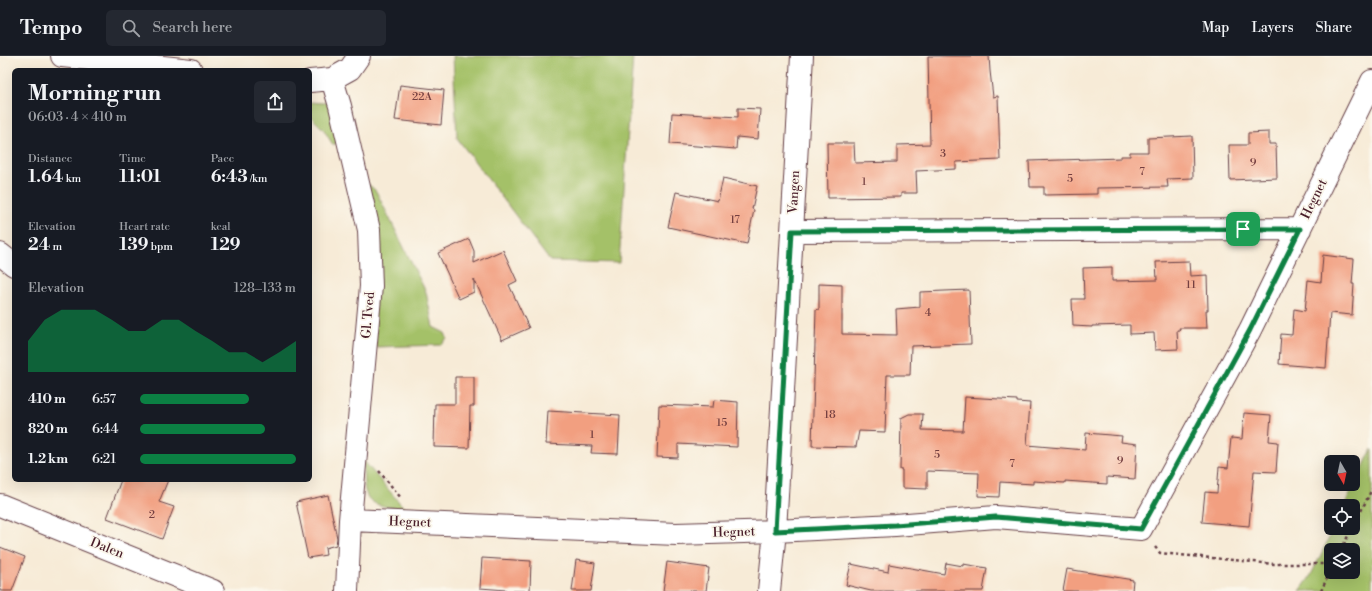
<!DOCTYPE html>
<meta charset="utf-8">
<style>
body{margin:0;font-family:"Libre Bodoni",serif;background:#242831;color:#f1f3f6;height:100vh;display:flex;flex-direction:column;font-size:15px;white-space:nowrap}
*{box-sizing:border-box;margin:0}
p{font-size:13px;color:#9ea1a6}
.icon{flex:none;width:22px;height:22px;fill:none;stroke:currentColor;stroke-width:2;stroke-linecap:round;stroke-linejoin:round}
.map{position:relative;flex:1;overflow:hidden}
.side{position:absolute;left:12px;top:12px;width:300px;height:414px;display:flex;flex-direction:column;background:#171b24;border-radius:6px;box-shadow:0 4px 16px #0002}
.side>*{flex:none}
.needle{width:26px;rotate:171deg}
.buttons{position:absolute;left:1324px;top:399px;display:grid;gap:8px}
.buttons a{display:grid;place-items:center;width:36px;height:36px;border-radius:6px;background:#171b24;box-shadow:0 4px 16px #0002;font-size:20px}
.pin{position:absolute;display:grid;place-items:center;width:34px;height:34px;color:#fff;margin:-17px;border-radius:8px;box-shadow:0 2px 6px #0006}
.round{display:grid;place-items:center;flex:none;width:42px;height:42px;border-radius:6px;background:#242831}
.summary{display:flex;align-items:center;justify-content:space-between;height:68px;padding:0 16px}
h1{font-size:22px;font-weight:800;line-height:30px}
.figures{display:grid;grid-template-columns:repeat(3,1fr);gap:6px;height:68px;padding:4px 16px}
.figures div{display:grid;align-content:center}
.figures b{font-size:17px;font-weight:800}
.figures small{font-size:11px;font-weight:400}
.figures p{font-size:11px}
.chart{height:112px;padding:8px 16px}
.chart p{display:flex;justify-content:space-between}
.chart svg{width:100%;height:72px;margin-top:4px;fill:#0b8043;opacity:.7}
ul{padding:0 16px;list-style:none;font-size:13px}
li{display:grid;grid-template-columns:64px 48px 1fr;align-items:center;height:30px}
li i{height:10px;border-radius:5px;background:#0b8043}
header{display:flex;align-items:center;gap:24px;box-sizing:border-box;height:56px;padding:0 20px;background:#171b24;border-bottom:1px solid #363941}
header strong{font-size:19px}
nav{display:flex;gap:22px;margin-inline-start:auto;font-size:14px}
.search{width:280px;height:36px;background:#242831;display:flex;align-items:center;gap:10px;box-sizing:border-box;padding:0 14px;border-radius:6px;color:#9ea1a6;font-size:15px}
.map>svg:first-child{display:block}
.green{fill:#a4c168;stroke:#77704a;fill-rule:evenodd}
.building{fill:#f29f80}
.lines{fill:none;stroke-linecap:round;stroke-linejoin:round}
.minor-casing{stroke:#643e45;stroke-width:24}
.path{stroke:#643e45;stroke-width:2.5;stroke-dasharray:3 3;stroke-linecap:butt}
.minor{stroke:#fff;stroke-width:22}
.route-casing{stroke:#fff;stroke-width:8}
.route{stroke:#0b8043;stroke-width:5}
.labels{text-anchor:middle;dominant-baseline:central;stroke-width:3.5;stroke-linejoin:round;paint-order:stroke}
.number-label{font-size:11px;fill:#743f40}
.street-label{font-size:13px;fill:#4a1f2b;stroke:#fbf7ec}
</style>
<header>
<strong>Tempo</strong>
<div class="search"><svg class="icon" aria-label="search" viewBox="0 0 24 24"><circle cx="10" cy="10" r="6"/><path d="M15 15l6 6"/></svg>Search here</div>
<nav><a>Map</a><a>Layers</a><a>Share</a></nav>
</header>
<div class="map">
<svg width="1372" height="535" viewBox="0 0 1372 535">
<rect width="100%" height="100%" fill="#fbf7ec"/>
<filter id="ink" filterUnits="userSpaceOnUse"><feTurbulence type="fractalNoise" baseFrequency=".025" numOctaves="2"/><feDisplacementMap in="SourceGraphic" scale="8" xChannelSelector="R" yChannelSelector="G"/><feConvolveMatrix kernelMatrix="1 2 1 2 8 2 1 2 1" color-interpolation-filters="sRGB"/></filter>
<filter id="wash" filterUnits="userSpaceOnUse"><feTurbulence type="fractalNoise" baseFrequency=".012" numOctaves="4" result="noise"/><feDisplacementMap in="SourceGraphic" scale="16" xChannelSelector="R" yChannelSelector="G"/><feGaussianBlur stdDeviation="0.9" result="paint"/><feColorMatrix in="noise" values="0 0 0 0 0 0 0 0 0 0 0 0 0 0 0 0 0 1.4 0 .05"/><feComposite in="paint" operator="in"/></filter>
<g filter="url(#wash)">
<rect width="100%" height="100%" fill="#f7ebd7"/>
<path class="green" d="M453,0h180l-14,207 -69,-2 -93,-123z
M310,46l13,1 7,-1 12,37 -9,6 -9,-15 -14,-14z
M368,128l8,7 50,101 7,35 12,6 2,5 -6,7 -65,2z
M1372,393v142h-72l10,-14 24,-49h19v-22h-9zM1331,494h22v22h-22z
M363,404l42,49c-43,-4 -41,-9 -42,-49z"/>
<g id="blocks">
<path class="building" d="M928,0h61l1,15 3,26 5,-1 2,64 -44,2v7l-40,2 1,22h-16v4l-73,1 -1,-55h27l1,20 42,-1v-17l33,-1z
M400,29l44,5 -3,35 -46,-5z
M738,52l22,1 -2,30 -21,-2 -1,12 -66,-5 2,-31 66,4z
M1269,76v12h7l1,34 -47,2 -1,-35h19v-12z
M1192,80l1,42 -26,1 1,8 -71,1v6l-53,1v-8h-14l-1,-26 92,-3v-2h9v-4h18v-14z
M723,122l34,8 -5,23 2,1 -7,34 -79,-17 8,-35 42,9z
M469,183l5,12v12l29,-13 14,31 -8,4 20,43 -27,12 -28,-61v13l-15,7 -21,-46z
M1323,199l31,4 -2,25h2l-2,31 -22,-2 -4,55 -47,-4 2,-30 11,1 2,-26 11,2 3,-31 13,2z
M1189,205l1,15 17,-1 1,35h-2l1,18h-28l1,2h-3l1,19 -23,1 -1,-17 -24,1v-9l-38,1v1l-19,-1 -1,-27h12l-1,-31 29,-1v14l45,-1 -1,-18z
M819,228l23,1v49l55,1 -1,-26 24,-2v-15l49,-2 2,54 -60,2 -1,29h-23l-2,57 -26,-1 -3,16 -44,-1 4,-136 3,-1z
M455,321h19v29h-4l-1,42 -35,-1 1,-43h20z
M965,341l52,3v2l13,1 -3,42 58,5 1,-17 36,3 -1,6 16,2 -2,35 -28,-2v7l-42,-3v2l-32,-2v3l-33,-2 -1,15 -21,-1 1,-23 -52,-2v18l-25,-1v-18h-2l1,-52 8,-4h14l-1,16 41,1z
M714,344l24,2 -1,45 -59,-3v14l-21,-1 2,-52 54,2z
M548,355l72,4 -2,39 -27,-1 1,-7 -46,-2z
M1244,357l27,2 -2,26 9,1 -2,30 -22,-1 -5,55 -47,-4 3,-30 12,1 2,-26 9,1 3,-30 11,1z
M121,424h47l-9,22 15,5 -12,32 -55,-21z
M328,439l9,43 -1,7 -11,3 1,7 -18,3 -12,-56z
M0,491l25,10 -13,34h-12z
M482,502l49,3 -1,30h-24v-1l-26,-2z
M576,504l19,3 -4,28h-19z
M667,506l42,6 -3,23h-43z
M946,507l17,3v-2l24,4 -4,23h-112l-25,-6 5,-21 37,8 1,-8 55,10z
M1067,513l66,11 -1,11h-69z"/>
</g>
</g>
<g filter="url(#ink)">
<use href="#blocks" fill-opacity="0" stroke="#643e45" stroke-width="1"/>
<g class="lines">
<defs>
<path id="minor" d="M62,0l129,14
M310,25l22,-2
M792,175l508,-2
M0,198l14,11
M0,449l213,86
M350,464l326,14 99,-3 120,-6 101,-8 145,12 109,-199 122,-249
M347,535l3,-71 21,-234 -2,-56 -29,-124 -8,-27 18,-10 9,-13
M769,535l6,-60 27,-475"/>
</defs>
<use href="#minor" class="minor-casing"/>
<path class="path" d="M379,415l22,27
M1353,471l19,-38
M1155,491l5,6 114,11h57
M1341,494l11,-22
M1321,535l10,-21"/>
<use href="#minor" class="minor"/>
</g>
</g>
<g class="lines" filter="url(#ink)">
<defs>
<path id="route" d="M1243,173h57l-50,101 -109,199 -145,-12 -101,8 -120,6 17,-300z"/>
</defs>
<use href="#route" class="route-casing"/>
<use href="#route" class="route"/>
</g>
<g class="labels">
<g class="number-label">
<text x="422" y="41">22A</text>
<text x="943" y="98">3</text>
<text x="1253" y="107">9</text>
<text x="1142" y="116">7</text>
<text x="1070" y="123">5</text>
<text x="864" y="126">1</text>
<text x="735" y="164">17</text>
<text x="1191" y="229">11</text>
<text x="928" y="257">4</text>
<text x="830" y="359">18</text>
<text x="722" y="367">15</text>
<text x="592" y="379">1</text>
<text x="937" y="399">5</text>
<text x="1120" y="405">9</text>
<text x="1012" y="408">7</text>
<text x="152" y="459">2</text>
</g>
<g class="street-label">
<text transform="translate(794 136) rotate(-87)">Vangen</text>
<text transform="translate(1314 143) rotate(-64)">Hegnet</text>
<text transform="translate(368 259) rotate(-85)">Gl. Tved</text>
<text transform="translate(410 466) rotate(2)">Hegnet</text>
<text transform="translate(734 476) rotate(-2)">Hegnet</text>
<text transform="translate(107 492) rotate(22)">Dalen</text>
</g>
</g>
</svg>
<div class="buttons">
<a><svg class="needle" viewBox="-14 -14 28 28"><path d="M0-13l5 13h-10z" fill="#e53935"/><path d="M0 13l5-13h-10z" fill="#9ea1a6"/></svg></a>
<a><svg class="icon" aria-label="locate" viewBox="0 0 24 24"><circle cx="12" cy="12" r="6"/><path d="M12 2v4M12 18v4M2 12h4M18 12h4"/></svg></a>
<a><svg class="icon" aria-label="layers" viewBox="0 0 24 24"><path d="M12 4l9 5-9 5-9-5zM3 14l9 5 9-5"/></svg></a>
</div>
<div class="pin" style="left:1243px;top:173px;background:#1e9e55"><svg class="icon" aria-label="arrive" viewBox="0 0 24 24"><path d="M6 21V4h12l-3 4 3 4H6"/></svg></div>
<section class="side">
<div class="summary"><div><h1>Morning run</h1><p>06:03 · 4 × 410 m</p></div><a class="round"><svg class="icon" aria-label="share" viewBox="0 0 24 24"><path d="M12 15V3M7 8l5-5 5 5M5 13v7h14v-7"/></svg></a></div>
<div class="figures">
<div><p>Distance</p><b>1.64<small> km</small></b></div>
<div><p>Time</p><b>11:01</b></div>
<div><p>Pace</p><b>6:43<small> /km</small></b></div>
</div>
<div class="figures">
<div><p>Elevation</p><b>24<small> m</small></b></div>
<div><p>Heart rate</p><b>139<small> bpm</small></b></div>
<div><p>kcal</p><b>129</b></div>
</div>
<div class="chart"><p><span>Elevation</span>128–133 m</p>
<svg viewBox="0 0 160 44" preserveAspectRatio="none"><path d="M0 44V25L10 12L20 6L30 6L40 6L50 12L60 19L70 19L80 12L90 12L100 19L110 25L120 32L130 32L140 38L150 32L160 25V44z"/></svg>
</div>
<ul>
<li><b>410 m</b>6:57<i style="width:70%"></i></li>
<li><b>820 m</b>6:44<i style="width:80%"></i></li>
<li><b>1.2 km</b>6:21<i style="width:100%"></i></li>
</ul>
</section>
</div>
